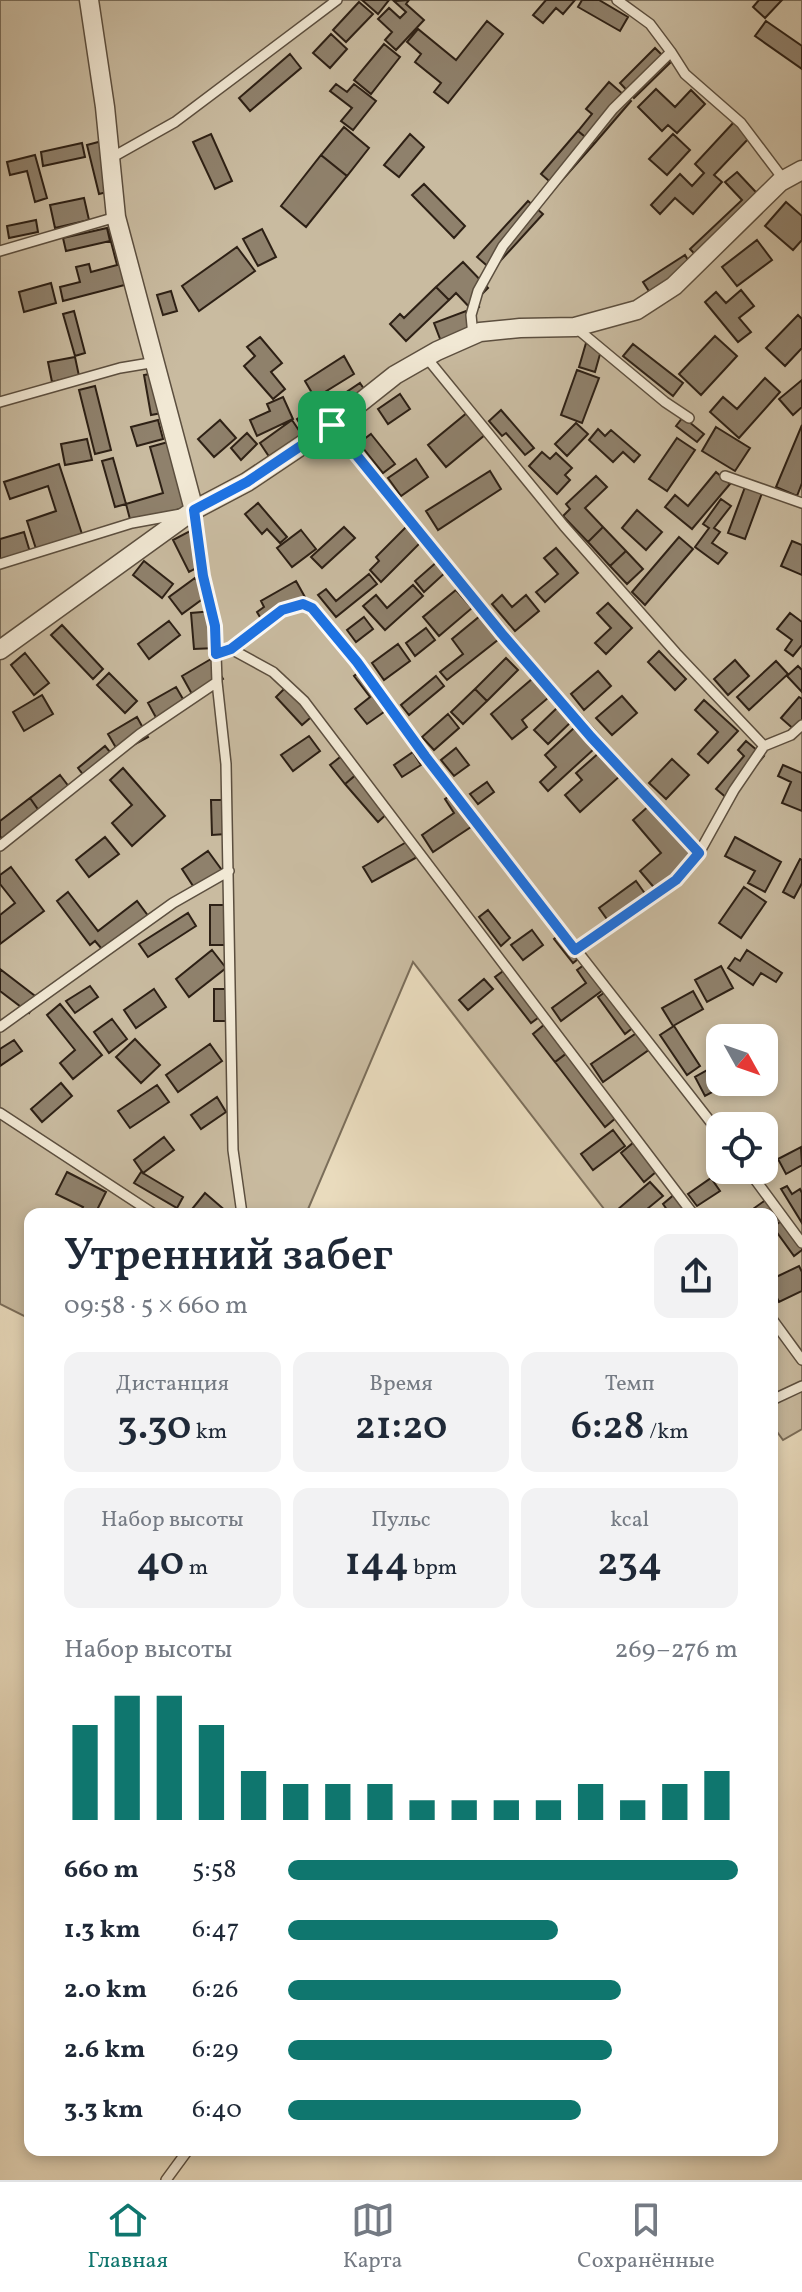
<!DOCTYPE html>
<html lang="ru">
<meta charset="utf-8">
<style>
body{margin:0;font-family:Vollkorn,serif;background:#f2f2f3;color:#1f2937;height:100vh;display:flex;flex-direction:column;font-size:30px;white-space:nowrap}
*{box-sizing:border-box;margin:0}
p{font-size:26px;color:#747a83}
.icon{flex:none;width:44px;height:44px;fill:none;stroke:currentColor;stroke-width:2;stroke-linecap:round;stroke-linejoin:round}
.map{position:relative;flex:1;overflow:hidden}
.drawer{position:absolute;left:24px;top:1208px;width:754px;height:948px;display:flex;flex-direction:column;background:#fff;border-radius:16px;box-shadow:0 4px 12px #0003}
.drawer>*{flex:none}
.needle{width:52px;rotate:130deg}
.buttons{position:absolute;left:706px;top:1024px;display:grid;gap:16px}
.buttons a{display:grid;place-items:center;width:72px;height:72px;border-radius:16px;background:#fff;box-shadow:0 4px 12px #0003;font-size:40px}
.pin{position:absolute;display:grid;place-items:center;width:68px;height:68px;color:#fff;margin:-34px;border-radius:16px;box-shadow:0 4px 12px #0006}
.round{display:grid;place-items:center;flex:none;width:84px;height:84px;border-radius:16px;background:#f2f2f3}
.headline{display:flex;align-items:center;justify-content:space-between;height:136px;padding:0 40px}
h1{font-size:44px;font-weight:600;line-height:60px}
.stats{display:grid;grid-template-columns:repeat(3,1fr);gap:12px;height:136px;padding:8px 40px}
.stats div{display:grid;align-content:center;border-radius:16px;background:#f2f2f3;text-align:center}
.stats b{font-size:40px;font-weight:600}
.stats small{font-size:22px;font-weight:400}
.stats p{font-size:22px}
.chart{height:224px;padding:16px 40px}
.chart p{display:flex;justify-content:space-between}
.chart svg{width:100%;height:144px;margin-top:8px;stroke:#0f766e;stroke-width:6}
ul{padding:0 40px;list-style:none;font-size:26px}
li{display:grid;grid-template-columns:128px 96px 1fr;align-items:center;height:60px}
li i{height:20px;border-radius:10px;background:#0f766e}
.menu{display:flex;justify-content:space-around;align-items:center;height:112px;border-top:2px solid #e0e1e3;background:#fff;font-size:22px;color:#747a83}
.menu a{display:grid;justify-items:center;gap:4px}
.menu .current{color:#0f766e}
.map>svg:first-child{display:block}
.green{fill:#c9bba0;stroke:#7b6e5a;stroke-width:2;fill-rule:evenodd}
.building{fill:#8f816c;stroke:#2d2015;stroke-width:2}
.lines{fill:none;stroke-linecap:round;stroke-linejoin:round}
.lane-casing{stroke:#5c4f3f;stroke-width:12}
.street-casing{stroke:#5c4f3f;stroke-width:21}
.lane{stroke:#f1e8d4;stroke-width:9}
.street{stroke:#f1e8d4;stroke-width:18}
.route-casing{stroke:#fff;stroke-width:16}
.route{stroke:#1a73e8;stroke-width:10}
</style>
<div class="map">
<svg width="802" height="2180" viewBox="0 0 802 2180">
<rect width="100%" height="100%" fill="#e9dbbd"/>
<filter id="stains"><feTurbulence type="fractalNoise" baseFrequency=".0025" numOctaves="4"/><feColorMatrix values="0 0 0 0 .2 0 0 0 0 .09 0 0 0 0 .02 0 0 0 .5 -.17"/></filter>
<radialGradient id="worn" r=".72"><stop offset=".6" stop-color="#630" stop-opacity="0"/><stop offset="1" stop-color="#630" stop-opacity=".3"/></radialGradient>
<path class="green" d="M0,0h802v1429l-19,11 -11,-15v-211h-164l-195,-252 -107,252h-276v105l-30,-15zM720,1038h44v44h-44zM720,1126h44v44h-44z"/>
<path class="building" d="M362,0h27l-11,14z
M409,0l-3,4 18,16 -28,30 -11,-10 7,-8 -14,-13 11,-11 11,10 6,-6 -12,-11z
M546,0h29l-12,14 -7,-6 -13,15 -10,-8z
M582,0h17l29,17 -8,14 -42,-24z
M759,0h23l-17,18 -12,-11z
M359,2l14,12 -27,28 -13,-12z
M487,21l16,13 -55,69 -14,-11 7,-9 -26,-21 6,-8 -14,-12 11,-13 38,31z
M766,21l36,25v23l-47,-33z
M331,34l16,15 -17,19 -17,-15z
M384,44l16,13 -29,37 -17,-14z
M655,48l15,15 -36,35 -14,-15z
M290,54l11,14 -51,43 -11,-13z
M609,82l22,19 -37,43 -16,-13 14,-17 -6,-5z
M336,84l11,8 7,-8 22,17 -23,29 -12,-9 11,-13 -22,-17z
M656,89l19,18 16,-17 14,14 -28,29 -9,-8 -6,6 -24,-24z
M734,122l16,15 -36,38 8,7 -29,32 -18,-16 -15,16 -9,-9 29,-31 12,12 12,-13 -9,-9z
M344,127l25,21 -22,28 -26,-21z
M578,131l16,13 -38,43 -15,-13z
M211,134l21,47 -17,8 -22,-47z
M410,134l14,13 -25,30 -15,-12z
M673,134l17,16 -23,25 -18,-16z
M102,141l13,49 -16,4 -12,-49z
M82,143l3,14 -42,9 -2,-14z
M35,155l12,43 -12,4 -8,-31 -17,4 -3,-13z
M321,155l26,21 -41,51 -25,-21z
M737,172l30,32 -63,60 -14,-15 52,-49 -17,-18z
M424,184l41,42 -11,12 -42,-43z
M84,198l5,22 -34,8 -5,-23z
M528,201l15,13 -51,56 -15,-13z
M786,202l16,14v24l-9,10 -28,-24z
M36,220l2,12 -29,6 -2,-12z
M122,226l14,56 -73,19 -3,-14 20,-5 -4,-15 13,-3 2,8 26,-7 -9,-35z
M107,228l3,13 -44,10 -3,-13z
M262,229l14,28 -18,9 -15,-27z
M757,240l15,20 -35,26 -15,-19z
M237,247l18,24 -56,40 -17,-25z
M685,255l10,17 -41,27 -11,-17z
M463,262l25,26 -14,14 5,5 -5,5 -18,-19 -7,7 -13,-13z
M51,283l5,20 -32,9 -5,-20z
M436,287l13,13 -43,41 -16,-17 10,-10 4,4z
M741,290l13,16 -15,12 12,14 -13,10 -33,-40 11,-10 10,11z
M171,291l6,20 -14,4 -6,-20z
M74,311l11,42 -10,3 -12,-42z
M466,311l8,21 -32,12 -8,-21z
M798,315l4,4v29l-17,18 -19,-18z
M715,336l22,20 -36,39 -22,-21z
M260,337l22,26 -11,9 14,17 -12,10 -29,-33 11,-10 -8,-9z
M586,343l16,4 -7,25 -16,-5z
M633,344l50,39 -10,13 -50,-40z
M344,356l10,18 -39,24 -10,-17z
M75,357l4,19 -27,6 -4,-20z
M577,370l22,8 -17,45 -21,-8z
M160,372l7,40 -16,3 -7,-40z
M765,378l15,14 -41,46 -29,-26 13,-15 14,12z
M802,380v27l-9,8 -14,-16z
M360,383l8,12 -27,18 -8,-12z
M95,386l16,64 -16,4 -16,-64z
M400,394l10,15 -22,15 -10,-15z
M283,397l10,22 -36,17 -7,-16 20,-9 -3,-7z
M328,399l11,17 -32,20 -10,-17z
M501,410l33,38 -9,7 -19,-22 -4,3 -13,-15z
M468,412l18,22 -40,33 -18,-22z
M683,417l21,17 -7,8 -21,-16z
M158,420l5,19 -26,7 -6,-19z
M220,420l16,18 -22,19 -16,-18z
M292,420l12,18 -32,23 -12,-18z
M576,423l12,11 -21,22 -12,-12z
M802,425v58l-5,13 -21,-9z
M716,427l34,21 -15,23 -33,-20z
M598,429l7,7 6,-6 29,25 -6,7 -11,-10 -10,10 -24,-22z
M247,433l10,11 -16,16 -10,-12z
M371,434l24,30 -12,9 -24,-30z
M677,438l18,12 -28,41 -18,-12z
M87,439l5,21 -27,5 -4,-21z
M168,442l19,65 -56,16 -5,-19 37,-11 -13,-46z
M542,452l8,7 6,-6 16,15 -7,7 5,5 -13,14 -28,-28z
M113,458l13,46 -11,3 -13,-46z
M416,459l12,18 -27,19 -13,-18z
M59,464l24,73 -46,15 -10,-31 29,-10 -8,-25 -38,13 -6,-17z
M490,471l11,18 -63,41 -12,-19z
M716,472l14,12 -38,45 -27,-22 10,-12 13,11z
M596,476l11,11 -22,21 18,19 -15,15 -25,-26 7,-7 -4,-5z
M745,487l17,6 -17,46 -17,-6z
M721,499l10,7 -17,22 6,4 -8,11 15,10 -9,11 -23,-17 14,-19 -6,-4z
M258,503l29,34 -7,6 -13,-14 -5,5 -17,-20z
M637,510l25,22 -16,18 -24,-22z
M407,526l14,16 -40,40 -11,-12 9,-9 -3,-4z
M344,527l11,11 -33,30 -11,-11z
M603,527l23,24 -16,15 -22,-24z
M301,530l15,19 -24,18 -15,-19z
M190,531l16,32 -17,9 -16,-32z
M24,532l6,20 -30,9v-22z
M679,537l14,12 -48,56 -13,-13z
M792,541l10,4v30l-21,-9z
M556,548l22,25 -33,29 -9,-10 22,-18 -14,-16z
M626,551l17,18 -16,15 -17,-18z
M144,561l29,23 -11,14 -29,-23z
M438,561l9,10 -23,21 -9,-11z
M369,574l8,10 -41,33 -18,-22 8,-6 10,12z
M195,578l13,17 -26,19 -13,-17z
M296,581l10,18 -42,25 -7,-12 7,-5 -3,-6z
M413,585l10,11 -38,34 -22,-24 13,-11 11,13z
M456,590l16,18 -33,28 -16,-19z
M502,595l10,12 14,-12 13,16 -24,20 -23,-27z
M608,603l24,25 -26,26 -11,-11 16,-15 -14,-15z
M213,611l3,37 -22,1 -3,-36z
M790,613l12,9v23l-9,11 -8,-6 7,-10 -15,-11z
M480,616l19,23 -52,41 -7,-8 23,-18 -11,-15z
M364,617l9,12 -17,13 -9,-12z
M169,621l11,14 -31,24 -11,-15z
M62,625l41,44 -10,10 -42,-44z
M426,628l9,12 -20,16 -9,-13z
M398,644l12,17 -26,19 -12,-17z
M659,651l27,28 -11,11 -27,-28z
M25,653l24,30 -15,12 -23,-30z
M506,658l12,12 -31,31 -12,-12z
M211,659l12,20 -30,17 -11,-20z
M735,660l14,16 -21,19 -14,-16z
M776,661l12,13 -39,36 -12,-13z
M798,666l4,4v22l-15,-16z
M363,669l28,38 -24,17 -12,-15 15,-12 -16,-21z
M598,671l13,15 -27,24 -13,-16z
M109,673l28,28 -12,12 -28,-28z
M436,676l8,10 -35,29 -8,-10z
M532,679l16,19 -26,22 5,7 -15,12 -21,-25z
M290,683l27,29 -15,13 -26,-28z
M176,687l11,19 -28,17 -11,-20z
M475,689l12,12 -24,23 -12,-12z
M42,695l11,19 -29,17 -11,-19z
M622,696l15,17 -25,22 -16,-17z
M799,697l3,2v27l-5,6 -16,-14z
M704,700l34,31 -30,32 -10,-9 20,-22 -23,-22z
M558,707l14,14 -24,23 -14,-14z
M448,714l11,14 -25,22 -12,-13z
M137,717l11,20 -29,16 -11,-19z
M574,728l20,21 -46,42 -8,-9 16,-15 -11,-12z
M309,736l11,15 -27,20 -12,-16z
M746,741l18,15 -36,43 -12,-10 28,-33 -6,-6z
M105,746l11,13 -28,22 -10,-13z
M456,748l13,17 -15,11 -13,-16z
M413,752l8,13 -19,12 -8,-12z
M600,752l21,23 -41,37 -15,-17 17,-15 -6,-7z
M344,754l14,19 -13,11 -15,-19z
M672,759l17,16 -23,24 -17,-16z
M783,765l19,8v38l-20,-8 9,-21 -13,-6z
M123,768l42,48 -33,30 -20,-23 20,-18 -22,-25z
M358,773l32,38 -12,11 -33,-38z
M60,775l13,17 -31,23 -12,-17z
M487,782l7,10 -16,12 -8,-10z
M457,791l20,32 -44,29 -11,-17 32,-22 -9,-14z
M30,798l12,17 -37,28 -5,-7v-15z
M211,800h15v34l-14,1z
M651,804l45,55 -39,32 -17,-20 21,-18 -28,-33z
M105,837l14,17 -30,23 -13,-17z
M735,837l46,25 -16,30 -17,-9 7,-12 -30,-15z
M410,840l9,16 -47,26 -9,-15z
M208,851l16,22 -27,19 -15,-23z
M800,859l2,1v23l-8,15 -11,-6z
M11,867l33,44 -44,33v-29l15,-12 -15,-19v-9z
M636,881l15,21 -37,27 -15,-21z
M744,887l22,15 -25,36 -22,-15z
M68,892l30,39 39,-30 15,20 -45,34 -12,-14 -5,4 -33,-44z
M210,905h15v40h-15z
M488,910l22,28 -9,8 -22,-29z
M188,913l8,13 -48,31 -9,-13z
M532,930l11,15 -20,15 -12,-15z
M565,931l18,24 -10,8 -19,-24z
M212,950l14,18 -37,29 -13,-18z
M747,950l35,23 -6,9 -15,-9 -8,12 -25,-17 7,-10 5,3z
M588,962l19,25 -46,34 -9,-13 34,-25 -9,-13z
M721,966l12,22 -26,14 -12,-22z
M0,969l39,30 -10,14 -29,-22z
M506,969l36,46 -11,8 -36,-46z
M484,979l9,10 -25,21 -9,-10z
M90,986l8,11 -23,16 -9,-12z
M154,989l12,18 -30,21 -12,-18z
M214,989h15v32h-15z
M608,990l27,36 -10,8 -27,-37z
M693,991l10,18 -30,17 -11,-18z
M60,1004l42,51 -29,24 -13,-16 15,-13 -28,-35z
M112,1019l15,20 -18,14 -15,-21z
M545,1024l22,29 -12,9 -22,-28z
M674,1026l26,40 -13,9 -27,-40z
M641,1030l12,17 -50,35 -12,-18z
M135,1039l25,26 -19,18 -25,-26z
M14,1040l8,11 -22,15v-17z
M210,1044l12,17 -44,31 -12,-17z
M567,1053l50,64 -12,10 -50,-65z
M720,1063v19h11l-26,14 -10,-19z
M61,1083l11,13 -30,26 -11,-13z
M157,1085l12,17 -39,26 -12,-17z
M217,1097l9,15 -25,17 -10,-14z
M613,1130l12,16 -32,24 -12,-16z
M164,1137l10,13 -31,23 -9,-13z
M634,1142l23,29 -13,11 -23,-29z
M801,1147l1,18 -16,9 -8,-15z
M67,1172l39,20 -11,22h-16l4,-7 -27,-13z
M141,1172l42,25 -6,11 -43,-25z
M711,1178l9,13 -23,15 -9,-12z
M650,1182l13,14 -22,18h-20l-4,-4z
M787,1186l5,8 8,-5 2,4v30l-21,-34z
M205,1193l22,19 -2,2h-37z
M676,1193l16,21h-22l-7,-10z
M767,1199l14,19 -9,7v-11h-26z
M784,1219l18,25v6l-8,6 -21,-29z
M799,1266l3,6v19l-23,11 -7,-14v-9z"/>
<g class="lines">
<defs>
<path id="lane" d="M617,0l33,24 21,28
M111,158l64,-36 162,-122
M0,251l116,-34
M575,327l90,75 24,16
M473,336l-2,-21 7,-24 25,-45 110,-137 58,-57 14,22 56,49 43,57
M426,357l138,169 112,127 88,93
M0,402l120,-34 36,-6
M332,425c118,147 239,290 367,428l35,-63 30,-44 27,-11 11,-10
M725,476l77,27
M194,510l9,66 12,50 2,56 9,82 7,386 9,64
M0,564l132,-41 49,-9
M231,649l42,23 31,29 389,513
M216,654l15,-5 51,-39 21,-6 9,4 45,54 68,94 295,378
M0,846l140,-112 77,-52
M575,950l101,-70 23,-27
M0,1027l173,-124 56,-32
M0,1113l154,101
M748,1170l54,73
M772,1319l30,41
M772,1400l30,-14
M166,2180l22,-30"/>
<path id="street" d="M89,0l16,107 11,110 78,293
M0,650l194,-140 53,-28 85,-57 63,-50 42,-24 43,-19 40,-4 55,-1 62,-17 37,-24 106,-104 22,-12"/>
</defs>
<use href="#lane" class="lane-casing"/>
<use href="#street" class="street-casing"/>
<use href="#lane" class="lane"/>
<use href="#street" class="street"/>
</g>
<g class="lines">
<defs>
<path id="route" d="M332,425l170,209 89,103 108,116 -23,27 -101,70 -150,-194 -68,-94 -45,-54 -9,-4 -21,6 -51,39 -15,5 -1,-28 -12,-50 -9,-66 53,-28z"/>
</defs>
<use href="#route" class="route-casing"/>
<use href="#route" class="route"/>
</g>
<rect width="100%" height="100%" filter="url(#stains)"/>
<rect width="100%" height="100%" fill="url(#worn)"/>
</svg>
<div class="buttons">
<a><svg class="needle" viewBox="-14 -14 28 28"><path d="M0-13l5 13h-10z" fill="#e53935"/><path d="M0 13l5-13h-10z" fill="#747a83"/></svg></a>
<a><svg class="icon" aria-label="locate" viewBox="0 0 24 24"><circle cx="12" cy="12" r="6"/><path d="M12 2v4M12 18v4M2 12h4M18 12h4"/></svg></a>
</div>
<div class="pin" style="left:332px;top:425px;background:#1e9e55"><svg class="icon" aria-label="arrive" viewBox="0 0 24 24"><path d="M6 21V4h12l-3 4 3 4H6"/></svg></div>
<section class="drawer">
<div class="headline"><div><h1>Утренний забег</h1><p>09:58 · 5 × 660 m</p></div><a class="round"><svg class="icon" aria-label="share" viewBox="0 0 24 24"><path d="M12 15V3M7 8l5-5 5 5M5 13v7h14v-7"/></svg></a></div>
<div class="stats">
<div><p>Дистанция</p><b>3.30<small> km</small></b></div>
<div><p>Время</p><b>21:20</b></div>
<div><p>Темп</p><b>6:28<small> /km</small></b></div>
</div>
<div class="stats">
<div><p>Набор высоты</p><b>40<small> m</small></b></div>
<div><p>Пульс</p><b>144<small> bpm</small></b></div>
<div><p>kcal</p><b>234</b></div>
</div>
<div class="chart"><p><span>Набор высоты</span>269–276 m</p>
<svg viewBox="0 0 160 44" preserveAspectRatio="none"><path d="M5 44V15M15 44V6M25 44V6M35 44V15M45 44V29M55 44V33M65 44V33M75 44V33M85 44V38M95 44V38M105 44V38M115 44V38M125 44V33M135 44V38M145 44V33M155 44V29"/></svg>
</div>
<ul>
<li><b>660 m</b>5:58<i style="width:100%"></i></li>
<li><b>1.3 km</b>6:47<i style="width:60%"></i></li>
<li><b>2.0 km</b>6:26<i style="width:74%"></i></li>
<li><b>2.6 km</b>6:29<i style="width:72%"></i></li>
<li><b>3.3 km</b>6:40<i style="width:65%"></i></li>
</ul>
</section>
</div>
<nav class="menu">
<a class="current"><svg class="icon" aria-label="home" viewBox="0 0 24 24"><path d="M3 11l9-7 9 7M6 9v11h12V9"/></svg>Главная</a>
<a><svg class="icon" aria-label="map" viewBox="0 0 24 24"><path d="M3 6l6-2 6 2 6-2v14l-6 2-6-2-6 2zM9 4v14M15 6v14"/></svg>Карта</a>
<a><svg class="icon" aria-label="saved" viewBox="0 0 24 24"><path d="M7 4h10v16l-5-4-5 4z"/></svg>Сохранённые</a>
</nav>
